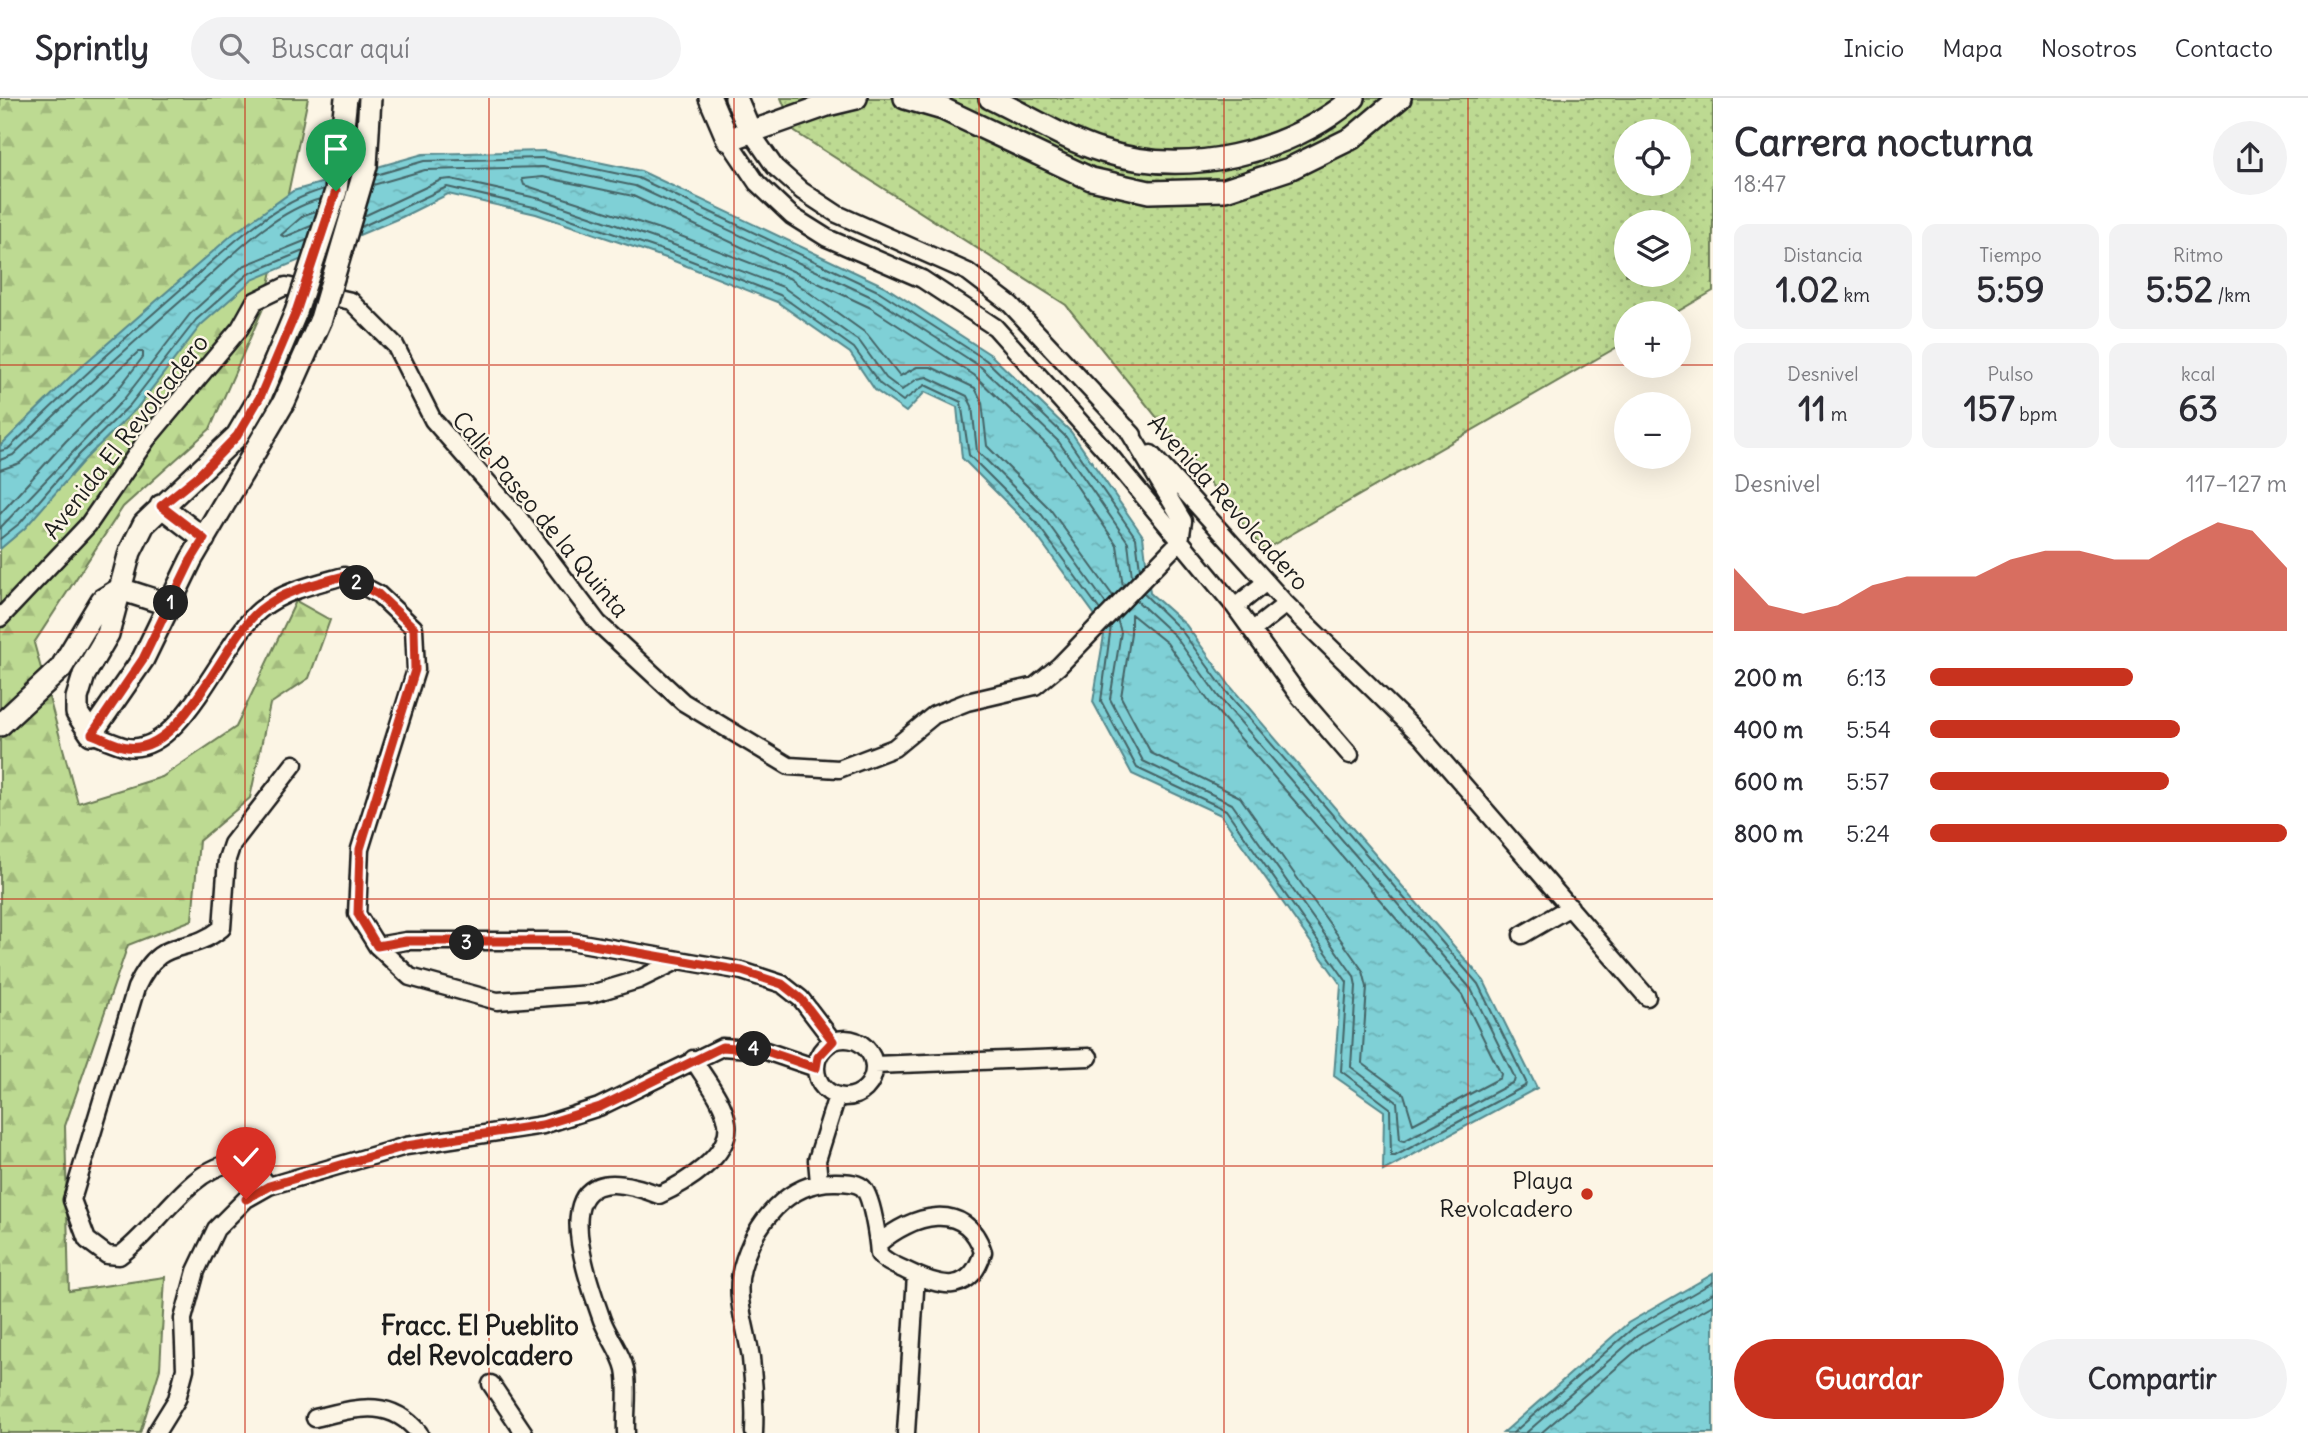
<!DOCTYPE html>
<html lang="es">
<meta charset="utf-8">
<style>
body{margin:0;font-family:Delius,sans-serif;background:#f2f2f3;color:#2b2b33;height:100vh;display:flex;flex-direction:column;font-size:26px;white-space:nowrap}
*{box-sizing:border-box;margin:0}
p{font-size:23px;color:#7c7c81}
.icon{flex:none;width:38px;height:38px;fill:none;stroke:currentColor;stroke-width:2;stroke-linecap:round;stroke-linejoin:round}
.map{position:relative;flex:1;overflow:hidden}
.panel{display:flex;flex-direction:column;background:#fff;width:595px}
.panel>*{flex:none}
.tools{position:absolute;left:1614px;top:21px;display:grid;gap:14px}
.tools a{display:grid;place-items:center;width:77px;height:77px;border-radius:50%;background:#fff;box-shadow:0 7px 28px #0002;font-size:35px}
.pin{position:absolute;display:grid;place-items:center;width:60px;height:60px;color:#fff;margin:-72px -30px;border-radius:50% 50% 50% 0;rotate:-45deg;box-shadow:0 0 7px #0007}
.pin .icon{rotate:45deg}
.km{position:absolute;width:35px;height:35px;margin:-18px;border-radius:50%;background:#222;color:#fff;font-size:19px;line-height:35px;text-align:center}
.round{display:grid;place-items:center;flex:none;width:74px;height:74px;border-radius:37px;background:#f2f2f3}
.summary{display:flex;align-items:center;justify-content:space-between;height:119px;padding:0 21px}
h1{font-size:38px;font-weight:800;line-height:52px}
.metrics{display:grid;grid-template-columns:repeat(3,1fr);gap:10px;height:119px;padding:7px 21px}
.metrics div{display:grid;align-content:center;border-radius:14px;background:#f2f2f3;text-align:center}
.metrics b{font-size:35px;font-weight:800}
.metrics small{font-size:19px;font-weight:400}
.metrics p{font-size:19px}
.chart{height:196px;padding:14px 21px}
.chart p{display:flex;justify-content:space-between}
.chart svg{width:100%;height:126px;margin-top:7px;fill:#c8321e;opacity:.7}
.action{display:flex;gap:14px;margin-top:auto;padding:14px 21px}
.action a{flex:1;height:80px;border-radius:42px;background:#c8321e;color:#fff;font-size:28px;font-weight:800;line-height:80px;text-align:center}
.action a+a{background:#f2f2f3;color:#2b2b33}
ul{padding:0 21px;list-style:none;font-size:23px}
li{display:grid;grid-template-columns:112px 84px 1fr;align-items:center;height:52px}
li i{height:18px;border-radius:9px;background:#c8321e}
header{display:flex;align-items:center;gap:42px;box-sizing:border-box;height:98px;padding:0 35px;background:#fff;border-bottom:2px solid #e1e1e2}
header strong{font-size:33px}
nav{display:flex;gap:38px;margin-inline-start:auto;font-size:24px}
.search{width:490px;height:63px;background:#f2f2f3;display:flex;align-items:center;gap:18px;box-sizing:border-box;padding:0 24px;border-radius:38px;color:#7c7c81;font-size:26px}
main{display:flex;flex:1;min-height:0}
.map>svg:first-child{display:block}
.grass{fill:url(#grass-dots);stroke:#6c7b57;stroke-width:2;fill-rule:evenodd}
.forest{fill:url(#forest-firs);stroke:#6c7b57;stroke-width:2}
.water{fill:url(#water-ripples);stroke:#57888c;stroke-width:2}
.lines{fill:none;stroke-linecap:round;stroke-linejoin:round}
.shore{stroke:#446466;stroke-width:2}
.street-casing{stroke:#1c1c1c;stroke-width:21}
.secondary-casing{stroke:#1c1c1c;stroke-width:26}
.street{stroke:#fcf5e5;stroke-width:16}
.secondary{stroke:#fcf5e5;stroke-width:21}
.secondary-bridge-casing{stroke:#1c1c1c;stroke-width:26;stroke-linecap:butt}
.secondary-bridge{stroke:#fcf5e5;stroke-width:21}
.route-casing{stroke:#fff;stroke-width:14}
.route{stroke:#c8321e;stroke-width:9}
.grid{fill:none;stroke:#c8321e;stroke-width:2;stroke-opacity:0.55}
.poi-dot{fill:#c8321e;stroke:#fcf5e5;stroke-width:2.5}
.labels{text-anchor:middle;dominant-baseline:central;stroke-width:5;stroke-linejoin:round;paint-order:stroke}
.street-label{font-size:24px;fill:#1c1c1c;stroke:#fcf5e5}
.poi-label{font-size:24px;fill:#1c1c1c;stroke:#fcf5e5;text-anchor:end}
.neighbourhood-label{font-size:26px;font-weight:bold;fill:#1c1c1c;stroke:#fcf5e5}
</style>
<header>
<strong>Sprintly</strong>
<div class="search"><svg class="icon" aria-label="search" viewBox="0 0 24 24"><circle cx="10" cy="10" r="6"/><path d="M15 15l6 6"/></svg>Buscar aquí</div>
<nav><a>Inicio</a><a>Mapa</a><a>Nosotros</a><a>Contacto</a></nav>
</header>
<main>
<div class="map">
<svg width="1713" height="1335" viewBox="0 0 1713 1335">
<defs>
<pattern id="grass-dots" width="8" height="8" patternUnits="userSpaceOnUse" patternTransform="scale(1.75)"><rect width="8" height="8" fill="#bdda92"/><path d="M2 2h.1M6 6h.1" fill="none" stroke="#a2ba7d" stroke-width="1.8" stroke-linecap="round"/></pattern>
<pattern id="forest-firs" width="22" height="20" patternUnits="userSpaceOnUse" patternTransform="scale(1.75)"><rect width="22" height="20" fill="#bdda92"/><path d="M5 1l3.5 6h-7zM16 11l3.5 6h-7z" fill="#a2ba7d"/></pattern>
<pattern id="water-ripples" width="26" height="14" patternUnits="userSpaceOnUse" patternTransform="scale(1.75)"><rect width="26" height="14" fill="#7fd0d6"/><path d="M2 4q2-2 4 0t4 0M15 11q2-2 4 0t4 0" fill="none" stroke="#6db2b7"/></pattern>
</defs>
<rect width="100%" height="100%" fill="#fcf5e5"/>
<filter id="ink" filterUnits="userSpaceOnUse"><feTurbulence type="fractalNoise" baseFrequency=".0143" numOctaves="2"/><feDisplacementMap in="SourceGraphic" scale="14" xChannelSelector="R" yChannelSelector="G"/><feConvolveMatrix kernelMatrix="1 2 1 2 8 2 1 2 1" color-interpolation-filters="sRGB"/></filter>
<g filter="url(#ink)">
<path class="grass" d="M781,0h932v193l-38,22h-49v29l-362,208 -198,-245 -271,-173zM1626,33h52v53h-52zM1626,124h52v53h-52z"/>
<path class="forest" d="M0,0h308l-43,206 -55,125 -87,78 -89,136 44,160 84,-26 74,-50 60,-126 34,19 -21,58 -39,26 -20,94 -51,43 -7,79 -64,25 -63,181 4,165 96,-14 -5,92 -20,64h-140z"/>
<path class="water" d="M545,53l96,20 243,115 107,69 80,77 72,104 7,57 36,32 44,61 254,295 53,107 -154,83 1,-60 -50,-35 7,-91 -120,-170 -89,-41 -39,-72 12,-73 -76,-104 -67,-67 -5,-51 -32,-15 -19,20 -31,-22 -25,-37 -73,-51 -108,-43 -133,-45 -88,-20 -46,23 -150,63 -51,45 -65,84 -51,50 -60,69 -25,21v-103l76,-75 157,-137 60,-43 130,-37z
M1713,1176v159h-210l125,-110z"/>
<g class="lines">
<path class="shore" d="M376,77l48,-14 120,-3 94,20 242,114 106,68 80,77 70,101 4,31
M373,87l52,-15 118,-3 92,19 241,113 105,68 78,75 69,100 4,35
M364,118l77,-36 10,-1 90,20 133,46 109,42 77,55 26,36 16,12 15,-11 10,-2 40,19 5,10 5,45 65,64 64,89
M311,128l-26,11 -4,-2 23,-20 12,-4
M361,129l86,-40 91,21 133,45 109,42 74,53 26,36 23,17 22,-16 36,17 8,53 66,66 65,89
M0,353l8,-2c56,-55 113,-108 173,-160 42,-37 87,-84 143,-100
M0,362l13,-5c58,-56 117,-110 178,-163 38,-33 80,-79 129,-93
M0,372l20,-7 118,-111h5v5l-27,35 -50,49 -66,73
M0,430l124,-129 66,-85 53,-48 64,-26
M0,441l20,-16 60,-69 50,-49 66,-85 52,-46 55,-23
M1113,498l-63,-87 -63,-63 -5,-44 -7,-14 -44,-21h-14l-17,9 -33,-42 -78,-56 -111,-43 -154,-50 -2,-6 21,-2 90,19 238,112 103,67 78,75 65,95 6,42
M1131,516l36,29 43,60 252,292 39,79 -1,4 -87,46 -9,-30 -42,-31 5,-76 -4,-16 -123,-174 -89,-44 -30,-56 10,-64z
M1117,521l4,13 -11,67 33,62 89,43 122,172 2,10 -5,81 46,35 3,38 4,1 110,-59 1,-4 -44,-89 -253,-293 -43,-60 -39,-36
M1111,528l-10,75 36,67 89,42 121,172 -6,89 49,37 1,48h4l130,-70 1,-4 -48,-98 -253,-294 -44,-60 -38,-37
M1513,1335l119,-104 81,-47
M1526,1335l111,-97 76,-43
M1541,1335l102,-88 70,-40"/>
<defs>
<path id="street" d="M750,33l25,36 27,24 35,23 131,58 42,32 123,131
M728,42l29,43 35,33 35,22 95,41 73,48 111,124 129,156 65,90 50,58
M1151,356l135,150 136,133 225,260
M1235,509l31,-25
M0,520l88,-93 59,-86 93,-111 15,-27 31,-15 65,15 44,44 38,75 85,97 80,106 85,79 106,64 50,3 55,-21 40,-33 33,-13 68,-16 24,-20 121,-125 3,-20 -56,-93
M1253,532l33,-26
M91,636c12,4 24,10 36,13 55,9 96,-107 133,-137 23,-19 55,-26 84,-34l34,18 36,34 2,42 -56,179 -3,65 20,32 33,31 87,24 94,-7 47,-14 41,-20
M1522,837l48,-28
M377,848l29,-5h164l172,30 40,13 19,15 32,42
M816 970a29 29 0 1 1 58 0a29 29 0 1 1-58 0Z
M874,967l215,-8
M819,1084l-2,-22 20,-64
M269,1088l-18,-20c-7,-1 -16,-3 -22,-2 -40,6 -76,69 -110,92l-12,-1 -20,-15 -15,-40 64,-212c26,-56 49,-30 86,-60l5,-69 5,-15 62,-80
M491,1286l33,49
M315,1320c39,-9 74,-22 104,15
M156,1335l21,-34 8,-30 -2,-50 13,-48 20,-42 30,-30 23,-13 137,-40 137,-21 56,-18 123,-60 41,3 53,18
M626,1335c-1,-20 3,-45 -1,-64 -4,-17 -17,-33 -23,-49 -22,-62 -59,-171 57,-125 24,-11 73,-39 68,-72 -3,-22 -23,-45 -34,-64
M754,1335c1,-24 0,-50 -3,-75 -4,-28 -17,-61 -9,-90 12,-44 45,-87 94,-86 8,0 19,0 26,5 10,8 16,53 17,67 7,9 18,12 28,17 33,16 63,25 76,-19 -17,-54 -72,-37 -105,-8
M906,1335l10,-158"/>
<path id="secondary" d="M710,0l18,42 99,-35 29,-7
M736,0l14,33
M905,0l38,11 148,70 58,13 76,-2 64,-21 63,-31 48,-40
M990,0c36,17 74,41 112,53 85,27 183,3 252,-53
M296,214l-36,85 -23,39 -93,88 -14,28 -22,82 -24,41 -7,23v15l14,21 52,-75 48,-99 93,-158 37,-83
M161,408l43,33
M120,491l50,16
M0,627l61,-57 41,-68 18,-11"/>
</defs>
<use href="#street" class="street-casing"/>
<use href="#secondary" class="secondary-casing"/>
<use href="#street" class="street"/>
<use href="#secondary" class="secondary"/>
<defs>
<path id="secondary-bridge" d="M296,214l40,-121 10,-93
M321,221l45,-153 4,-68"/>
</defs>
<use href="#secondary-bridge" class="secondary-bridge-casing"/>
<use href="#secondary-bridge" class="secondary-bridge"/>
</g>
</g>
<g class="lines" filter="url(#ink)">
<defs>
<path id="route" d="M246,1101l23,-13 137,-40 136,-21 58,-18 122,-60 41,3 53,18 2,-11 15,-16 -32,-42 -19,-15 -40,-13 -172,-30h-164l-29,5 -19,-32 2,-65 55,-179 -1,-42 -36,-34 -34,-18c-29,8 -61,15 -84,34 -38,31 -77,146 -133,137 -12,-2 -24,-9 -35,-13l51,-75 48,-99 13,-21 -43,-33 37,-30 39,-40 23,-39 36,-85 40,-121"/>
</defs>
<use href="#route" class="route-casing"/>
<use href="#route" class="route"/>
</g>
<path class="grid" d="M245,0v1335M489,0v1335M734,0v1335M979,0v1335M1224,0v1335M1468,0v1335M0,267h1626M1678,267h35M0,534h1713M0,801h1713M0,1068h1713"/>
<circle class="poi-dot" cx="1587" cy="1096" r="7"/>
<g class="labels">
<g class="street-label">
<text transform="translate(125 338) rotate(-52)">Avenida El Revolcadero</text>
<text transform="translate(1229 404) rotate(48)">Avenida Revolcadero</text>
<text transform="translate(541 416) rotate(50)">Calle Paseo de la Quinta</text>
</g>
<g class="poi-label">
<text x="1573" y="1082">Playa<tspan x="1573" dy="28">Revolcadero</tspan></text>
</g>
<g class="neighbourhood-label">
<text x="480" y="1227">Fracc. El Pueblito<tspan x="480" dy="30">del Revolcadero</tspan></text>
</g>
</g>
</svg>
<div class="tools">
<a><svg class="icon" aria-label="locate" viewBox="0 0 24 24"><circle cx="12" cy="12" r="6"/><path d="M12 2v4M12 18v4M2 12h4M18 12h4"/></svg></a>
<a><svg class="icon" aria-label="layers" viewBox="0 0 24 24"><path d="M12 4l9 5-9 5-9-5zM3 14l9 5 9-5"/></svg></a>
<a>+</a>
<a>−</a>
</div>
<div class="pin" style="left:336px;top:93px;background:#1e9e55"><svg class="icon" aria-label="arrive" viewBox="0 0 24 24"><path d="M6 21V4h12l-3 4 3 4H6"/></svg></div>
<div class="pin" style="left:246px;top:1101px;background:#d93025"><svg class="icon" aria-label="check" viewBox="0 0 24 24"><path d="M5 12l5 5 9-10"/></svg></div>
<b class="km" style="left:171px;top:505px">1</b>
<b class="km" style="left:357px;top:485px">2</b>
<b class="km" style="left:467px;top:845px">3</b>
<b class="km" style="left:754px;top:951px">4</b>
</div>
<section class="panel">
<div class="summary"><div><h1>Carrera nocturna</h1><p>18:47</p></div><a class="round"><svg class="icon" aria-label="share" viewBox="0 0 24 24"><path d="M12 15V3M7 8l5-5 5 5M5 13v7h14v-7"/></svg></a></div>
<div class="metrics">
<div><p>Distancia</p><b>1.02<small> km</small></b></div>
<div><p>Tiempo</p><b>5:59</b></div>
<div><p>Ritmo</p><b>5:52<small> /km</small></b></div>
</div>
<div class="metrics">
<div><p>Desnivel</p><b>11<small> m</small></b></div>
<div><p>Pulso</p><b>157<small> bpm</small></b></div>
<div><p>kcal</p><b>63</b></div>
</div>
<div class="chart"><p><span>Desnivel</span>117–127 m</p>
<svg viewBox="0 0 160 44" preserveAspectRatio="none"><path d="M0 44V22L10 35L20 38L30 35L40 28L50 25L60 25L70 25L80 19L90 16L100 16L110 19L120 19L130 12L140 6L150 9L160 22V44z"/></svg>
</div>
<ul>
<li><b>200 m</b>6:13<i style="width:57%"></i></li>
<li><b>400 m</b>5:54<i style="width:70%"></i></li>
<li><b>600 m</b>5:57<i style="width:67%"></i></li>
<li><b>800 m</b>5:24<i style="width:100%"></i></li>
</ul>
<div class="action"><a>Guardar</a><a>Compartir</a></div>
</section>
</main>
